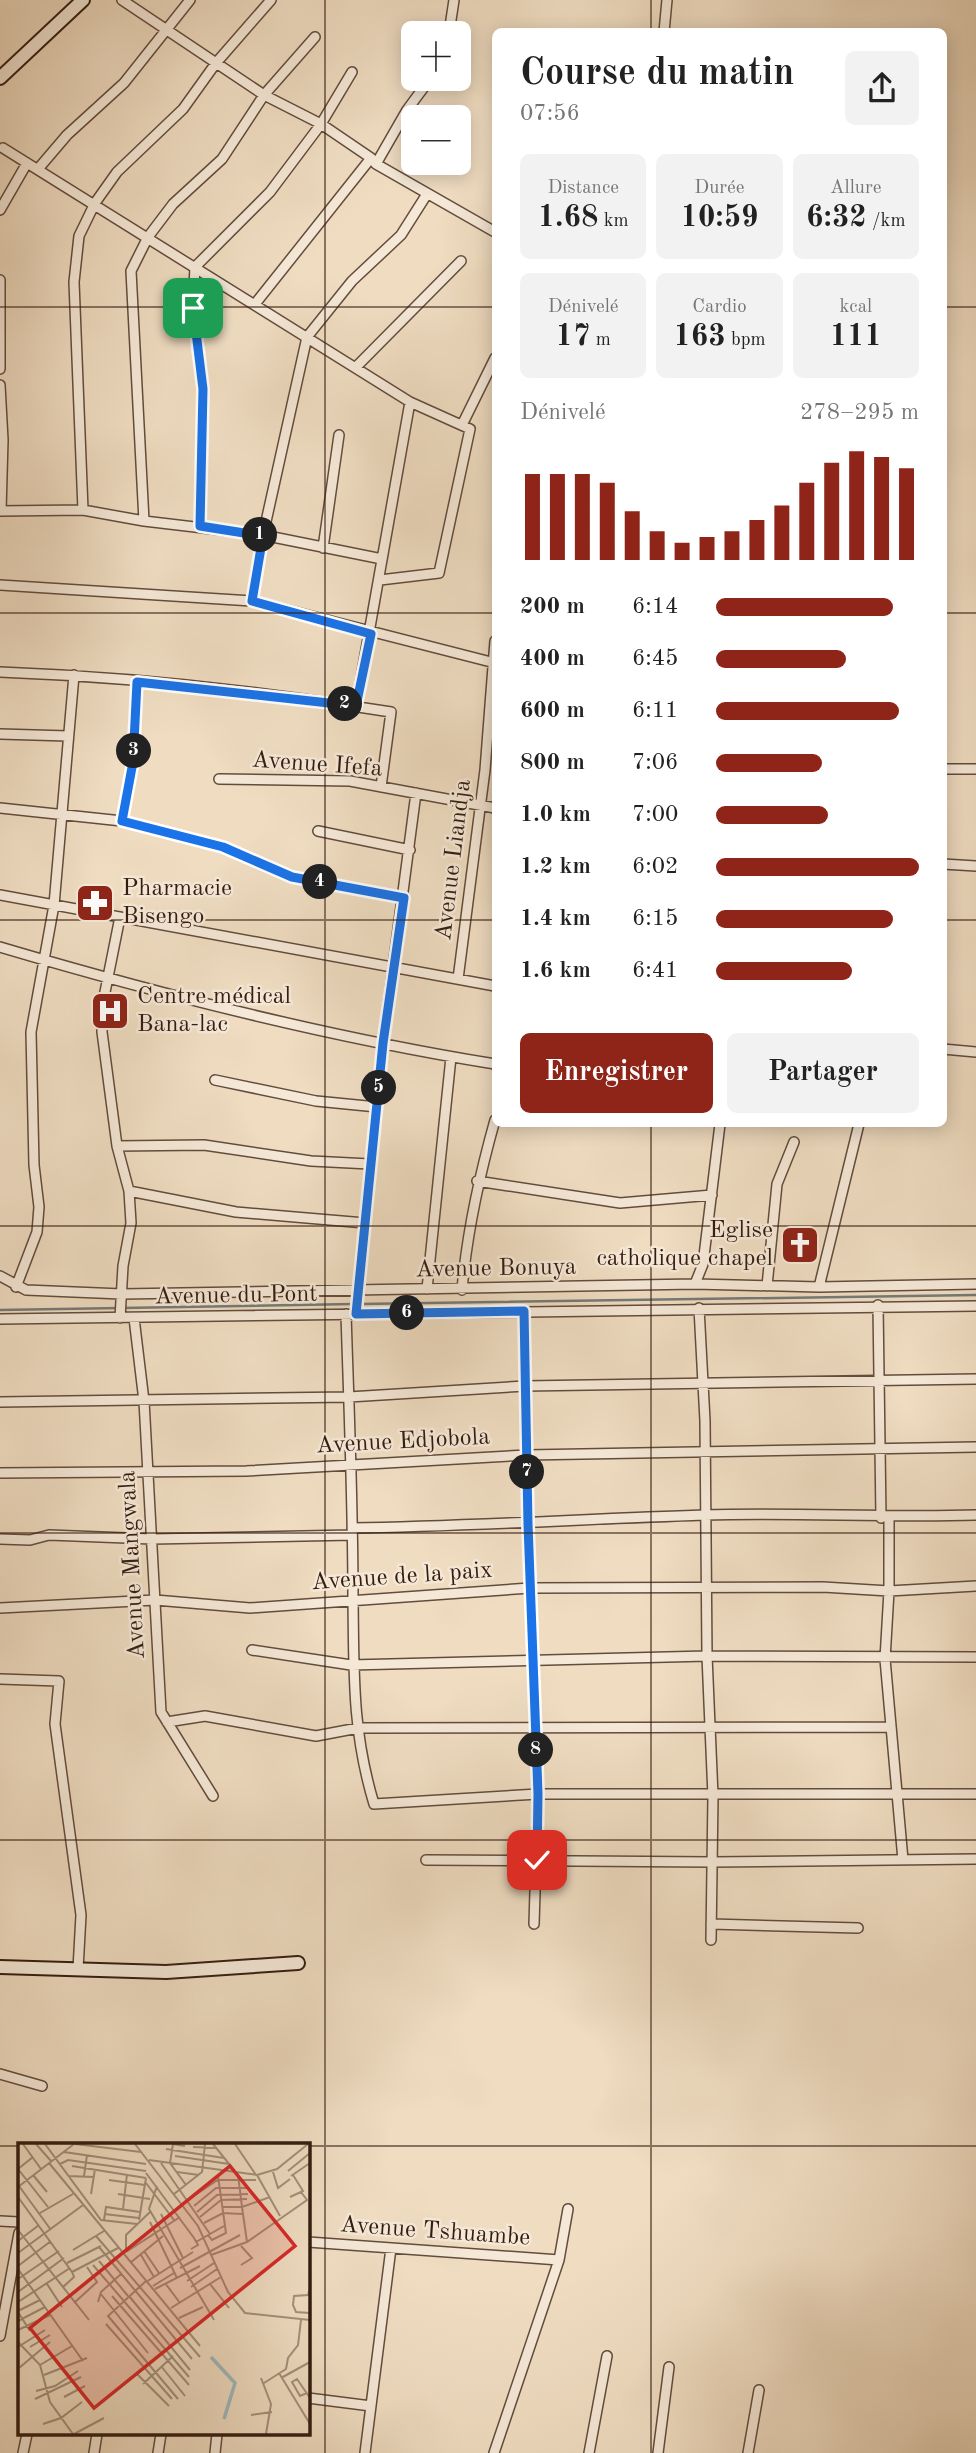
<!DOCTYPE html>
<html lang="fr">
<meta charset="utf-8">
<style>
body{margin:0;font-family:"Old Standard TT",serif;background:#f2f2f2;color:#222;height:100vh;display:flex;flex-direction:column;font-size:26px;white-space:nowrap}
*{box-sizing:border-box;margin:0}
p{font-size:23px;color:#767676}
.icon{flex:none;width:38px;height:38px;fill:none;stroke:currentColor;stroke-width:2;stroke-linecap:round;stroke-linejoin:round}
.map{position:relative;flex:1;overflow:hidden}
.drawer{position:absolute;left:492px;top:28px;width:455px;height:1099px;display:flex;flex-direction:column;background:#fff;border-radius:10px;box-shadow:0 4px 18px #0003}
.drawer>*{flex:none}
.tools{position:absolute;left:401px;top:21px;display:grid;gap:14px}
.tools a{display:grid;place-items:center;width:70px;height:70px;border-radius:10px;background:#fff;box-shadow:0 4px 18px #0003;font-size:35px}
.pin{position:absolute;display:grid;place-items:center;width:60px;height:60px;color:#fff;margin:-30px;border-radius:14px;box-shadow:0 4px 10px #0006}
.km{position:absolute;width:35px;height:35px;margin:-18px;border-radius:50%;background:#222;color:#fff;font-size:19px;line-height:35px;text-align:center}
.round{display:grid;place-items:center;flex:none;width:74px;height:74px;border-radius:10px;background:#f2f2f2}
.headline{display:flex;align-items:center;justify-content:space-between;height:119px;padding:0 28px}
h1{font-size:38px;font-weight:600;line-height:52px}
.figures{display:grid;grid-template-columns:repeat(3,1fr);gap:10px;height:119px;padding:7px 28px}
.figures div{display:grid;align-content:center;border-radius:10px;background:#f2f2f2;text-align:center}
.figures b{font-size:30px;font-weight:600}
.figures small{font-size:19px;font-weight:400}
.figures p{font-size:19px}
.chart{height:196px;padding:14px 28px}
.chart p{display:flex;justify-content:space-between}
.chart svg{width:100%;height:126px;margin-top:7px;stroke:#8f2418;stroke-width:6}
.cta{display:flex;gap:14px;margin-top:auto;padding:14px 28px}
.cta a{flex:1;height:80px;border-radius:10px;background:#8f2418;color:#fff;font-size:28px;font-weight:600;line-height:80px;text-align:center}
.cta a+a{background:#f2f2f2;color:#222}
ul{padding:0 28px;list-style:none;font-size:23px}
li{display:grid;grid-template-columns:112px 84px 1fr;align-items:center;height:52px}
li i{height:18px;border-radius:9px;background:#8f2418}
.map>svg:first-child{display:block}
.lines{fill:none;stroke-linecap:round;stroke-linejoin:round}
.stream{stroke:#747a78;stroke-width:2.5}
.street-casing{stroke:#634c3d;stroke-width:12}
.secondary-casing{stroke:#341c11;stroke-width:16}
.street{stroke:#f5e8d7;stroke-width:9}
.secondary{stroke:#f5e8d7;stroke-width:12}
.route-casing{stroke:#fff;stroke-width:14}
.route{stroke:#1a73e8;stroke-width:9}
.grid{fill:none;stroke:#341c11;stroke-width:2;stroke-opacity:0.55}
.labels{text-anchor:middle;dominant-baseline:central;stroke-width:5;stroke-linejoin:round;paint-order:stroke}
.street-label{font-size:24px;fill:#341c11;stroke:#f5e8d7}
.poi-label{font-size:24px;fill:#341c11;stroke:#f5e8d7;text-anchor:start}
.inset-river{fill:none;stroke:#9fb9bd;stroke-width:3.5}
.inset-road{fill:none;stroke:#a48f7b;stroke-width:2}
.view{fill:#d62828;fill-opacity:0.15;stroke:#d62828;stroke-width:3.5}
.inset-edge{fill:none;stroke:#341c11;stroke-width:3.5}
</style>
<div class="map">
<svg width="976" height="2453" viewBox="0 0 976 2453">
<rect width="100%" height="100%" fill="#efdcc1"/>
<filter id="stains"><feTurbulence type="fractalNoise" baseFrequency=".00286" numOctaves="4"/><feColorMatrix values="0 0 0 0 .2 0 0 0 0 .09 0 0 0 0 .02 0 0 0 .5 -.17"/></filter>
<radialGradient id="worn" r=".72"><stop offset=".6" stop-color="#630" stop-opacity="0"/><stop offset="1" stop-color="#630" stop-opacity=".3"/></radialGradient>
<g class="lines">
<path class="stream" d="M360,1304l616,-9
M0,1310l353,-6"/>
<defs>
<path id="street" d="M122,0l142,95 57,29 50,34 -116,146
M664,32l3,-32
M449,33l5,-33
M3,148l407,254 60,27 -31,144 -59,7
M371,158l5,6 119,68
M376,164l31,-54 23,-31
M38,169l29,-34 57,-52 66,-83
M0,210l27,-47
M0,280v89
M356,367l105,-106
M0,385l3,55 -2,71
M462,425l33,-67
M83,510l-9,-228 5,-46 16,-33 22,-31 66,-63 33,-46 55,-63
M0,511l83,-1 61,11 119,14 119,24
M144,521l-13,-250 17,-34 25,-33 49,-45 42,-64 51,-58
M200,526l3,-137 -10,-81 2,-41 75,-75 51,-68 31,-52
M323,548l16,-113
M0,585l252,16 243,62
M252,601l11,-66 44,-198 45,-56 49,-46 26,-41
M0,672c129,5 263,19 391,40l-10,75
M356,706l54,-304
M0,734l68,2
M943,769h33
M219,779l131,2 145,27
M0,808l122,13 101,26 69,30 112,21
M122,821l11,-58 4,-81
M318,831l92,19
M943,864l33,2
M0,895l495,91
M120,917l-17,85 -1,30 15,114 12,45 2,32 -8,43 -3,52
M0,947c162,48 328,90 495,117
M458,979l27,-209 10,-129
M943,1049l33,3
M215,1080l101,21 61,6
M117,1146l87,-1 107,16 59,3
M477,1181l143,22 92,-8
M129,1191l107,21 129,11
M0,1276l26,14 96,4 573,-10 124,3 157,-3
M695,1284l8,-20 17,-140
M767,1286l10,-102 17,-42
M16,1287l21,-55 2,-25 -5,-42 -3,-133 23,-127 20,-230
M819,1287l40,-163
M427,1289l24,-232
M462,1290c5,-59 17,-113 33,-170
M878,1305l3,213
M699,1308l6,113 2,235 6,140 -2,144
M524,1311l4,213 10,270 -4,130
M346,1314c3,94 7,189 7,284 1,75 -1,133 21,206l164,-10h438
M356,1314l27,-271 33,-250
M134,1318l10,83 17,311 52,84
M0,1319l976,-13
M0,1402l349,-5 176,-11 451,-7
M0,1473l246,-2 281,-16 449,-8
M889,1517v74l-4,68 18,201
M352,1528c117,-2 234,-9 352,-13 90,-3 181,3 272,0
M0,1539l30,1 19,-5 103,4 200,-4
M0,1608l155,-8 95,8 280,-20 293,-1 66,4 87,-5
M252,1650l99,15 356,-9 269,1
M0,1679l59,2 -4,43 26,191 -3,54
M167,1722l38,-6 111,20 42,-8 531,-1
M426,1860l286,2 264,-3
M711,1924l147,4
M0,2074l42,12
M0,2221l19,1
M308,2242l251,18
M0,2336l19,-103
M308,2398l63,8
M23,2453l4,-19
M94,2453l3,-19
M158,2453l3,-19
M215,2453l2,-19
M365,2453l26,-205
M494,2453l65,-193 9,-51
M589,2453l18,-97
M658,2453l11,-86
M748,2453l11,-63"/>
<path id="secondary" d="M0,78l83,-78
M0,1967l166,5 132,-9"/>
</defs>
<use href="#street" class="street-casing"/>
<use href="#secondary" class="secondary-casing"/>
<use href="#street" class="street"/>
<use href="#secondary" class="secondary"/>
</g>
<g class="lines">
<defs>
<path id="route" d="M193,308l10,81 -3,137 63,10 -11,65 119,33 -15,72 -219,-24 -4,80 -11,59 101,26 69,30 112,21 -21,145 -27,271 168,-3 4,213 10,270 -1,66"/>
</defs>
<use href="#route" class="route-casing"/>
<use href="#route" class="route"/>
</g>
<path class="grid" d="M325,0v2453M651,0v32M0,307h495M943,307h33M0,613h495M943,613h33M0,920h495M943,920h33M651,1124v1329M0,1226h976M0,1533h976M0,1840h976M0,2146h19M308,2146h668"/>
<defs>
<symbol id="pharmacy-square" viewBox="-11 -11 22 22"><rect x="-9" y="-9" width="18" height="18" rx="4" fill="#8f2418" stroke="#f5e8d7"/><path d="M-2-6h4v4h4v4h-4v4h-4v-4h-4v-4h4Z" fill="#fff"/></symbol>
<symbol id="hospital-square" viewBox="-11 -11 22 22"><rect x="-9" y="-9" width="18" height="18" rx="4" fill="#8f2418" stroke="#f5e8d7"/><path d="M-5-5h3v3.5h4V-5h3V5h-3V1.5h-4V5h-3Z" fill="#fff"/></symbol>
<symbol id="church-square" viewBox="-11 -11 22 22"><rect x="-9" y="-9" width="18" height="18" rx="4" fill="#8f2418" stroke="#f5e8d7"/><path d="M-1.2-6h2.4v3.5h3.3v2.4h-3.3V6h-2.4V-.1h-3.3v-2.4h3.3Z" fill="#fff"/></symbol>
</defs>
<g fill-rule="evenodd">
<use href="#pharmacy-square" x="73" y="881" width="44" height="44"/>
<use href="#hospital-square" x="88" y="989" width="44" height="44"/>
<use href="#church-square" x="778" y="1223" width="44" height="44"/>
</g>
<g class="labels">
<g class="street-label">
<text transform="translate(317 765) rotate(4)">Avenue Ifefa</text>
<text transform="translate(454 860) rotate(-83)">Avenue Liandja</text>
<text transform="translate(496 1269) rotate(-1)">Avenue Bonuya</text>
<text transform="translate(236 1296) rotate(-1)">Avenue du Pont</text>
<text transform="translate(403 1442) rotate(-3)">Avenue Edjobola</text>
<text transform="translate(133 1565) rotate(-93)">Avenue Mangwala</text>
<text transform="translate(402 1577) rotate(-4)">Avenue de la paix</text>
<text transform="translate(435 2232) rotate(4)">Avenue Tshuambe</text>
</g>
<g class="poi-label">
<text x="122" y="889">Pharmacie<tspan x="122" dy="28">Bisengo</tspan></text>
<text x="137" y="997">Centre médical<tspan x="137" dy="28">Bana-lac</tspan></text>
<text x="773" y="1231" text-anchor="end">Eglise<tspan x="773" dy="28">catholique chapel</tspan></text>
</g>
</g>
<g transform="translate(18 2143)">
<rect width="292" height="292" fill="#efdcc1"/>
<path class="inset-river" d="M193,214l24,26 -11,36"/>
<path class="inset-road" d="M5,1l18,25M18,1l15,17M27,1l56,76 36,4M57,1l66,8M117,1l63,82 30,66 17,21 65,7M195,1l25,31 4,32h-20M217,1l21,31M167,3l-12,-2 -3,19 16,22M175,4l24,1M148,6l58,9M46,9l82,12M157,13l54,8M15,14l-15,12 30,38M131,17l108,15 20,-6 31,-25M31,20l151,183M143,20l49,71M42,21l8,-4 78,11M54,23l74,12M270,28l22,-18M159,29l22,3M255,29l5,16 12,-9M128,30l48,65 4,7 -7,4M15,32l14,17M239,32l23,41M50,33l26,1M66,33l3,-21M273,33l19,-13M91,37l36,5M201,37h37M128,40l28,37M1,43l32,44M139,43l-8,23 65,111M0,44l56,-43M73,51l4,-25M100,51l32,5M156,51l28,-22 3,-28M0,54l54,75 2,5 -11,10M272,54l13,-6 -10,-16M170,57l31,-21M176,63l22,-18h33M224,64l5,35M224,64l28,-10M105,66l4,-35M179,69l20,-17 31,-1M22,70l33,-19M86,71l35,4M143,71l22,44M182,74l21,-17 26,-1M86,77l2,-13 34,5M121,77l7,-42M132,79l27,56M186,80l19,-10 19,1M0,87l71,90M190,92l4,5 14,-7 -8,-57M78,93l104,121M0,98l21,-16M178,99l28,-16M81,104l93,112M55,107l31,-19M126,108l15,22M108,109l54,-35M108,109v-17l24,-23M0,110l65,-48M123,112l13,22M193,112l36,-13 60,-42 -6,-8M81,118l29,35M49,120l34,-17M112,120l33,-27M75,122l96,112M223,122l11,-7 -11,-12M0,123l33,-25M162,125l60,-33M0,126l65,92M54,129l46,-24M0,136l41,-28M128,138l-38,35 70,83M169,138l27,-18M128,139l47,-30M147,140l15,20M29,141l15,23M192,141l19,24M135,143l21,-13M173,144l26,-18M292,145l-2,7 -14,1 -1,9 3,7 14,1M137,146l45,-23M0,149l46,-34M82,150l48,60M94,153l77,89M111,153l61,74M0,159l52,-34M80,159l3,-10 20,-18M56,160l23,-21 -10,-15M153,165l50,-31M0,168l22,-11M0,169l12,19M161,175l24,-11M0,178l27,-14M88,181l66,75M0,187l32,-15M0,199l22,23 10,37 23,32M0,204l27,-17M12,204l20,-12M22,222l32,-19M143,223l24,30M1,225l31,-26M261,230l31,51M119,231l32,32M26,232l43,-17M243,235l10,26 -5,30M263,235l29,-16M246,240l22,-14 2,-11 10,-13 3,-25M125,241l30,-28M18,248l19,-5 23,-15M289,250l-7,3 -8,-14 5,-3 13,19M46,254l21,-11M17,256l46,-22M233,272l21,-3M25,281l18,-6 21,-16M56,291l30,-16"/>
<path class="view" d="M212,23l65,80 -201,162 -64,-80z"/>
<rect width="292" height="292" class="inset-edge"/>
</g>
<rect width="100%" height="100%" filter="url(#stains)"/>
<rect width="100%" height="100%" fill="url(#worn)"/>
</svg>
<div class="tools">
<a>+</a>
<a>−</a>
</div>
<div class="pin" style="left:193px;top:308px;background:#1e9e55"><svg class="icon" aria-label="arrive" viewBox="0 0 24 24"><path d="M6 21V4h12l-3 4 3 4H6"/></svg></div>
<div class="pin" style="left:537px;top:1860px;background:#d93025"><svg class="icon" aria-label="check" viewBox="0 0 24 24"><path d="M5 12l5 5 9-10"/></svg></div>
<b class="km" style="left:260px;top:535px">1</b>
<b class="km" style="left:345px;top:704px">2</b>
<b class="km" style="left:134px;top:751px">3</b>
<b class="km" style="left:320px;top:882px">4</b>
<b class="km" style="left:379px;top:1088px">5</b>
<b class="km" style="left:407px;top:1313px">6</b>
<b class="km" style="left:527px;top:1472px">7</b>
<b class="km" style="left:536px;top:1750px">8</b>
<section class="drawer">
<div class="headline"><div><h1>Course du matin</h1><p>07:56</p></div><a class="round"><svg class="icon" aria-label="share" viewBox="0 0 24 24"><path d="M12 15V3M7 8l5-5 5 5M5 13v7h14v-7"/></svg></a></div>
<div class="figures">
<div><p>Distance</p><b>1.68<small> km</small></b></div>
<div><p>Durée</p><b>10:59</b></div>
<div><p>Allure</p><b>6:32<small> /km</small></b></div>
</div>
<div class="figures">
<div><p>Dénivelé</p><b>17<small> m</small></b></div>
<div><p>Cardio</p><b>163<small> bpm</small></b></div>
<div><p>kcal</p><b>111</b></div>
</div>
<div class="chart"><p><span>Dénivelé</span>278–295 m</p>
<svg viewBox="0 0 160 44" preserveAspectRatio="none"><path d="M5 44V14M15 44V14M25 44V14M35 44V17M45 44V27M55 44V34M65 44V38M75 44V36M85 44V34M95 44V30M105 44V25M115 44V17M125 44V10M135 44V6M145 44V8M155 44V12"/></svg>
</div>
<ul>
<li><b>200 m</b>6:14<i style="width:87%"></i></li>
<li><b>400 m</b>6:45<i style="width:64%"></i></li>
<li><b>600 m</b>6:11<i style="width:90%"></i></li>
<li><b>800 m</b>7:06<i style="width:52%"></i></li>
<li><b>1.0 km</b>7:00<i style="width:55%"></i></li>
<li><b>1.2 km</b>6:02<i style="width:100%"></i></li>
<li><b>1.4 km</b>6:15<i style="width:87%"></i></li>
<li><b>1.6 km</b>6:41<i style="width:67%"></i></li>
</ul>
<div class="cta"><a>Enregistrer</a><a>Partager</a></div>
</section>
</div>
